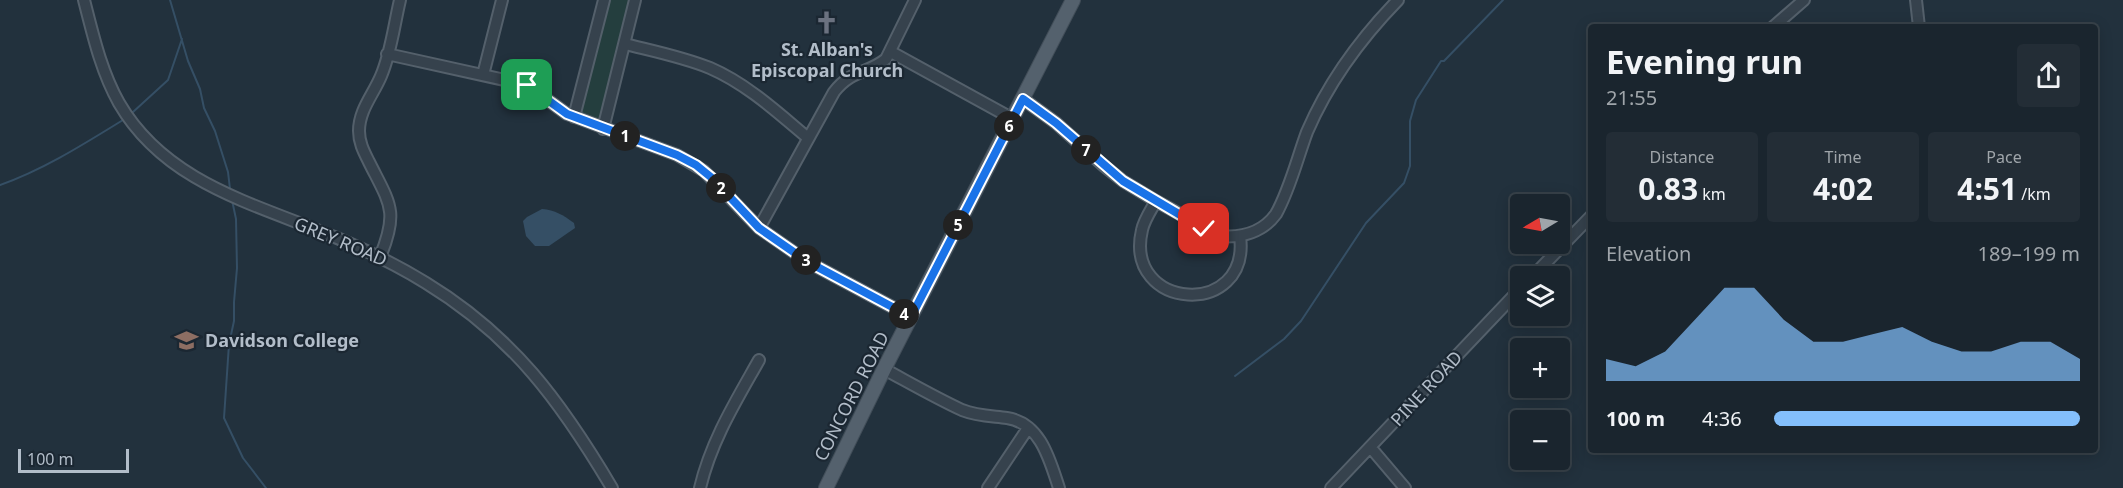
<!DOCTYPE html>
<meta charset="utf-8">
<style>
body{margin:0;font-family:"Noto Sans",sans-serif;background:#232d36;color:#f1f3f6;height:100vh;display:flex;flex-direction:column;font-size:22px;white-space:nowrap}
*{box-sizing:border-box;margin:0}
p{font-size:20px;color:#9fa5aa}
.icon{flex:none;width:33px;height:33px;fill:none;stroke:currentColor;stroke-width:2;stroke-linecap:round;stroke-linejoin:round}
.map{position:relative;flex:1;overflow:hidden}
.panel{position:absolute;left:1588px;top:24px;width:510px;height:429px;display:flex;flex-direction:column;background:#1a252e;border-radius:6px;box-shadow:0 3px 15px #0003,0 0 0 2px #38424a}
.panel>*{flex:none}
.needle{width:39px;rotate:260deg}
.controls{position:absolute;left:1510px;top:194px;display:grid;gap:12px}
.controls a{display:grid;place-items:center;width:60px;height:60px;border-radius:6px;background:#1a252e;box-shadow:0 3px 15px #0003,0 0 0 2px #38424a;font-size:30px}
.scale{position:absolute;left:18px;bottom:15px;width:111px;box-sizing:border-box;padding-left:6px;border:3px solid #b2bdc9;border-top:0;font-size:16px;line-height:21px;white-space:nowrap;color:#b2bdc9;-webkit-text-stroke:4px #1b2732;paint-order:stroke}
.pin{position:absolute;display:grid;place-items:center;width:51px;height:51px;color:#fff;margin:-26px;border-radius:12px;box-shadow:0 3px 9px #0006}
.km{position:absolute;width:30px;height:30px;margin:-15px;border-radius:50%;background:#222;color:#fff;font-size:16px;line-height:30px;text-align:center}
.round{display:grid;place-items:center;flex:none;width:63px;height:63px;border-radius:6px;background:#232d36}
.head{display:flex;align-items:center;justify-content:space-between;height:102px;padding:0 18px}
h1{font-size:33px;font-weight:700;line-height:45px}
.stats{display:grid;grid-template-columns:repeat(3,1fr);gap:9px;height:102px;padding:6px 18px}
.stats div{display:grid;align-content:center;border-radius:6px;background:#232d36;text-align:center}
.stats b{font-size:30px;font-weight:700}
.stats small{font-size:16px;font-weight:400}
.stats p{font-size:16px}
.chart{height:168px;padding:12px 18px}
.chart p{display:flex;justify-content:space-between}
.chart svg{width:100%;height:108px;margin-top:6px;fill:#83bffc;opacity:.7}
ul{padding:0 18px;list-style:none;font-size:20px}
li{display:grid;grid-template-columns:96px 72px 1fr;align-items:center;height:45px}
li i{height:15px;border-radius:8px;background:#83bffc}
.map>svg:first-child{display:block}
.green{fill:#243e3e}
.water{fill:#354f65}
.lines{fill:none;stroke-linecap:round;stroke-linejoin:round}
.stream{stroke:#354f65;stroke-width:2}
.minor-casing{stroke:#54606b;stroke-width:14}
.major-casing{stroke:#424e59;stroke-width:16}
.minor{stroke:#36424d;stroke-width:10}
.major{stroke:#54616d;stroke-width:14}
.route-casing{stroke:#fff;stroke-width:12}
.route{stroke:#1a73e8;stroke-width:8}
.labels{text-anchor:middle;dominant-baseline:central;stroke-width:4.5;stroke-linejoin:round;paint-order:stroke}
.poi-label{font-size:18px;font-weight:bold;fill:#b2bdc9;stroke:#1b2732}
.street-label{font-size:18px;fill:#b2bdc9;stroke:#1b2732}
</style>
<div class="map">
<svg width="2123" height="488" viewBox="0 0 2123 488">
<rect width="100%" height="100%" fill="#22313d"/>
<path class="green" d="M609,0h22l-28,116c-7,7 -13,2 -21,-1v-10z"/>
<path class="water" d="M542,209c13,1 21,6 32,14l1,5 -26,18h-14l-9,-10 -3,-15 4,-4z"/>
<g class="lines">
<path class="stream" d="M170,0l18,61 12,28 4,19 11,23 13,41 2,17
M133,112l35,-32 14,-41
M0,185c43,-15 84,-41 123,-65
M232,200l4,19 1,49 -3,34v19l-5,23 -5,74 19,40 23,30
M1235,376l49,-37 17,-18 65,-98 38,-40 6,-17v-45l6,-21 25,-39h3l59,-61"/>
<defs>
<path id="minor" d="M84,0c9,35 17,71 35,103 47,81 137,101 218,135 31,13 60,27 89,45 87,53 135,119 186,205
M1916,0l3,27
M1773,27l31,-27
M625,44c28,7 58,13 85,24 37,16 67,44 98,70
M891,52l122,67
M387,54l140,31 40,29 110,41 27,16 55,57 49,34 103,55
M483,75l19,-75
M1023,99l33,24 48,43 19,15 33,20 64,35c22,2 43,-4 56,-22 14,-25 21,-55 31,-82 21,-49 54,-94 91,-132
M574,117l30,-117
M603,129l32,-129
M1156,201c-5,9 -12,19 -14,29 -19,81 109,89 98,6
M759,228l75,-136c18,-23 34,-18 52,-33l29,-59
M380,257c19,-46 10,-53 -11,-95 -5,-10 -10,-19 -10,-31 0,-21 14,-36 22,-55 10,-23 13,-51 19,-76
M1533,276l59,-61
M884,369c26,14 52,29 78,41 15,6 30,6 45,8 34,5 43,43 52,70
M1371,448l34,40
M700,488c11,-47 36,-87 59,-128
M988,488l40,-60
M1331,488l190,-200"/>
<path id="major" d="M826,488l58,-119 189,-369"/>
</defs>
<use href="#minor" class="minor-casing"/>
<use href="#major" class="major-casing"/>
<use href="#minor" class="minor"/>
<use href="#major" class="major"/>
</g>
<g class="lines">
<defs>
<path id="route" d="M527,85l40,29 110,41 19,10 16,13 47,50 49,34 103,55 112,-218 33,24 67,58 81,48"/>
</defs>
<use href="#route" class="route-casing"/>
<use href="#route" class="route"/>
</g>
<defs>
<symbol id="church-bare" viewBox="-9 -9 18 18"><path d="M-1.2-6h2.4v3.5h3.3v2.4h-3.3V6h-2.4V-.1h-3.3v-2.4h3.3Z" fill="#6b7280" stroke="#1b2732" stroke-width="2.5" paint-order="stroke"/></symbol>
<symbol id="university-bare" viewBox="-9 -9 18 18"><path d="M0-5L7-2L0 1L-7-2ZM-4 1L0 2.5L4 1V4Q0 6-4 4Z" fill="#8d6e63" stroke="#1b2732" stroke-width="2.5" paint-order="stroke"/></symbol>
</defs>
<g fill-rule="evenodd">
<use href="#church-bare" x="810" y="6" width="33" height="33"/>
<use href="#university-bare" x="170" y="324" width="33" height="33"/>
</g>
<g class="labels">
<g class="poi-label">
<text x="827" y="49">St. Alban's<tspan x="827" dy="21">Episcopal Church</tspan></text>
<text x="205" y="340" text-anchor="start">Davidson College</text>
</g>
<g class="street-label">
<text transform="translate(341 241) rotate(23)">GREY ROAD</text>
<text transform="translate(1426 388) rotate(-47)">PINE ROAD</text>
<text transform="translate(851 396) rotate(-63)">CONCORD ROAD</text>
</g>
</g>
</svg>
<div class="controls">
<a><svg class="needle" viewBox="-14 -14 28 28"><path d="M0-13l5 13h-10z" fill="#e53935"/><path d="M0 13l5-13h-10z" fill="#9fa5aa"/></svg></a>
<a><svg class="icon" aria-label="layers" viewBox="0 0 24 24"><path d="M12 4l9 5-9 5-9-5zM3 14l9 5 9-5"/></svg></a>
<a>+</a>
<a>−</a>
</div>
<div class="scale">100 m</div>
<div class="pin" style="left:527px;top:85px;background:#1e9e55"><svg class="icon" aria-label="arrive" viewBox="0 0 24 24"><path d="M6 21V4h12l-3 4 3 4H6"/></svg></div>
<div class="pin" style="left:1204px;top:229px;background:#d93025"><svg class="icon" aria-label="check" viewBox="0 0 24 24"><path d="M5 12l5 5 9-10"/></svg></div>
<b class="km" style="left:625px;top:136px">1</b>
<b class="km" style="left:721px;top:188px">2</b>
<b class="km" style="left:806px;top:260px">3</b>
<b class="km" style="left:904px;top:314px">4</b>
<b class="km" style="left:958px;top:225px">5</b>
<b class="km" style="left:1009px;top:126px">6</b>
<b class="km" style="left:1086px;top:150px">7</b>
<section class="panel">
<div class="head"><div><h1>Evening run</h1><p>21:55</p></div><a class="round"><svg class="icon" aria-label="share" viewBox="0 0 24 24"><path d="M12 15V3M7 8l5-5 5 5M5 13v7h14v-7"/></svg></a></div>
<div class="stats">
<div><p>Distance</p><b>0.83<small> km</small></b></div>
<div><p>Time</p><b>4:02</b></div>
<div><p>Pace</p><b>4:51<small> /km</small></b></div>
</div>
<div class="chart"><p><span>Elevation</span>189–199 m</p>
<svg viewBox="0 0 160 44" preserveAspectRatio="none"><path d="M0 44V35L10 38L20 32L30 19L40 6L50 6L60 19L70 28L80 28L90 25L100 22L110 28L120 32L130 32L140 28L150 28L160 35V44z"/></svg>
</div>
<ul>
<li><b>100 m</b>4:36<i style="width:100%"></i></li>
</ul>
</section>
</div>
